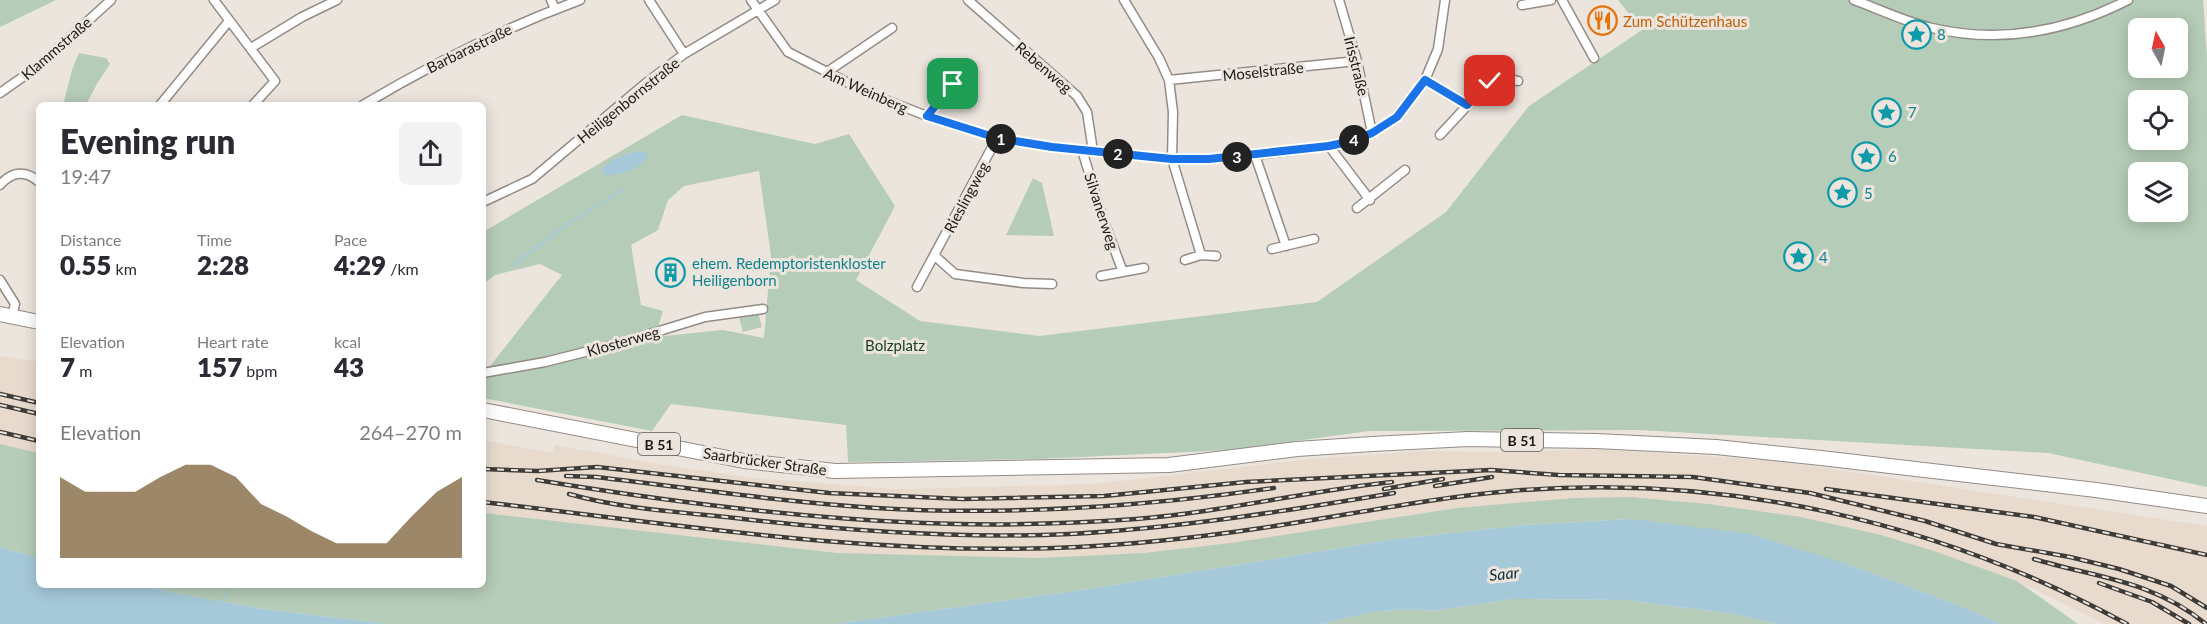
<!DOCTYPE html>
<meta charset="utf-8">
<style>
body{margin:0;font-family:Lato,sans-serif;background:#f2f2f3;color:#2b2b33;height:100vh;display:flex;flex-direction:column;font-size:22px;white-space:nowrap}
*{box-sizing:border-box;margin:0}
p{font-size:20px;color:#7c7c81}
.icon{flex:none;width:33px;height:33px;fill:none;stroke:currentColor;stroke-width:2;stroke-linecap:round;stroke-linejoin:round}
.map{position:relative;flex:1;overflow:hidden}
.details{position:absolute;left:36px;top:102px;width:450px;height:486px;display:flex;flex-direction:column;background:#fff;border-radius:9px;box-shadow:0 3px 15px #0003}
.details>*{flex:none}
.needle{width:39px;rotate:351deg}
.buttons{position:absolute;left:2128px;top:18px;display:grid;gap:12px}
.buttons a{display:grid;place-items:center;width:60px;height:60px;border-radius:9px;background:#fff;box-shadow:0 3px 15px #0003;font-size:30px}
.pin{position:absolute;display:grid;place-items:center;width:51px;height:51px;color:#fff;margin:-26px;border-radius:12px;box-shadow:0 3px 9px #0006}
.km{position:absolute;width:30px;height:30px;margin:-15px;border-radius:50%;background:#222;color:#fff;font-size:16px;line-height:30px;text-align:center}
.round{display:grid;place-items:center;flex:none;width:63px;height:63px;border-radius:9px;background:#f2f2f3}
.summary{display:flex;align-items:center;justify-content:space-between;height:102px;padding:0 24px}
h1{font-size:33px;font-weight:800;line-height:45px}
.metrics{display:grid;grid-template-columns:repeat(3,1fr);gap:9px;height:102px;padding:6px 24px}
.metrics div{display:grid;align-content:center}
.metrics b{font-size:26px;font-weight:800}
.metrics small{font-size:16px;font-weight:400}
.metrics p{font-size:16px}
.chart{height:168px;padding:12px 24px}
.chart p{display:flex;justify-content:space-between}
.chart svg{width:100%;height:108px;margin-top:6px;fill:#75552b;opacity:.7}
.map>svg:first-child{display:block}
.built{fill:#e8dbce}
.green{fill:#b5ccb8;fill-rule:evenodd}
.water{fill:#a5c9d9}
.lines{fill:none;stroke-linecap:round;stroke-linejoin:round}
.stream{stroke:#a5c9d9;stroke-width:2}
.street-casing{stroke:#938c86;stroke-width:11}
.primary-casing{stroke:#938c86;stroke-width:16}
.street{stroke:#fff;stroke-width:8}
.primary{stroke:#fff;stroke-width:14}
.rail-casing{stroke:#3e3b38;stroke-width:4.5}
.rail{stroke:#ece5de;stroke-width:2;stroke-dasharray:7;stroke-linecap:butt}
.route-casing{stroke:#fff;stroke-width:12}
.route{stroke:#1a73e8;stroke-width:8}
.labels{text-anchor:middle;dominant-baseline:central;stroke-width:6;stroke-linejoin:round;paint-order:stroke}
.shield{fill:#ece5de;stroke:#5a5753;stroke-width:1.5}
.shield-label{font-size:14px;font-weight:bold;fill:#1c1a17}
.food-label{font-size:15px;fill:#c56008;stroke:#ece5de;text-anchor:start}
.culture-label{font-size:15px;fill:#0d838f;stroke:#ece5de;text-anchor:start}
.street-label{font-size:15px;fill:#1c1a17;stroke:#ece5de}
.park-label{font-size:15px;fill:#184221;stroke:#ece5de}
.water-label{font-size:16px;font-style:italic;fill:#0e2f3b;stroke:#ece5de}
</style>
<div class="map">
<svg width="2207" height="624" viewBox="0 0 2207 624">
<rect width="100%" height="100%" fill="#ece5de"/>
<path class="built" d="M0,356l39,6v91l-39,-9z
M483,440l69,13 3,-8 110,20 89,13 141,11 198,-5 217,-25 113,-8 96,1 74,-3 187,12 427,65v98h-102l-94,-46 -235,-65 -107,-13 -595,86 -591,-62z"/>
<path class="green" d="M0,0h56l-56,27z
M1618,0h585l4,58v429l-159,-34 -409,-23 -270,1 -139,19 -192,9 -190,3 -2,-37 -175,-21 -19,27 -169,-33v-23l79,-100 -22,-11 -45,11 -12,9v-52l199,-117 133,29 34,-10 46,72 -39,74 64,41 119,15 278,-34 129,-90 83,-106 113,-76zM2139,28h39v40h-39zM2139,100h39v40h-39zM759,171l12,85 -7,82 -41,-8 -68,7 8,-26 -22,-6 -10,-60 27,-15 10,-30 16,-14zM2139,172h39v40h-39z
M79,53l27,5 4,6 -12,18 -12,23h-23l9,-35z
M1033,178l9,5 12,53 -48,-1z
M758,312l4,15 -19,5 -4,-15z
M0,444l39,9v105l-39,-11z
M1630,497l78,7 93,13 80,18 53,16 83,30 61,43h-77l-51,-22 -103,-38 -215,-45 -106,6 -130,14 -307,50 -254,35h-447l-125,-15 -89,-16 -32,-8h341v-72l354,40 202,5 105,-5 87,-10 226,-35 117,-10z
M1514,599l112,1 107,14 44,10h-455l50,-12 36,-3 24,2z"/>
<path class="water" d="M636,151h7l5,4c-4,13 -30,21 -43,20l-3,-6 11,-9z
M1632,519l118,15 97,30 103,38 51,22h-224l-44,-10 -107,-14 -112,-1 -82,12 -24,-2 -36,3 -50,12h-487l254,-35 307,-50 130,-14z
M0,547l39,11v27h103l32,8 89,16 125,15h-388z"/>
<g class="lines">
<path class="stream" d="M513,265l53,-40 58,-36
M222,603l11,-18"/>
<defs>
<path id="street" d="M214,0l61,81 -22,24
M551,0l4,9
M649,0l35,54
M751,0l37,52 80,41 59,23 70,22 55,9 120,12h37l46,-4 74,-9 23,-5 20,-8 25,-16 28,-37 13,-31 7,-49
M968,0l109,96 10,16 6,39
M1124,0l35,58 10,22 4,32 -1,47 29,96
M1339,0l18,61 15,72
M1562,0l32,58
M1854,0c25,9 51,22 78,28 68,16 135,3 196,-28
M1522,5l29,-5
M251,48l51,-31 35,-17
M827,72l65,-44
M1169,80l188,-19
M1425,80l42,25
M0,93l37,-26 74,-67
M160,105l69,-84
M363,105c69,-41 141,-77 217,-105
M927,116l26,-32 -8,-8
M1440,135l50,-54 9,-4 19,4
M1329,146l41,54
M1082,150l21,69 20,53
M1255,155l31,91
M0,185c12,-14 26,-15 39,-3
M483,202l49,-23 114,-96 38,-29 91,-54
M1357,208l48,-38
M1272,249l42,-10
M935,256l20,18 68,9 29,1
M1185,260l16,-5 15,1
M1101,276l43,-8
M0,280l15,24 -3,12
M917,287l80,-149
M483,373l62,-11 72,-18 88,-27 58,-8"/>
<path id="primary" d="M0,314l39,8
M483,410l261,51 91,10 334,-6 128,-16 75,-5 96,-5 128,2 120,6 105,11 275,32 111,16"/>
</defs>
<use href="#street" class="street-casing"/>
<use href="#primary" class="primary-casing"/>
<use href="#street" class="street"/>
<use href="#primary" class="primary"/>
<defs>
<path id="rail" d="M0,394l39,9
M0,405l39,9
M0,432l39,9
M483,469l55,2 59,-4 232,26 134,6 141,-3 142,-14 245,-12 68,5 134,2 117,16 115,28 71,23 74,13 49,12 52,17 36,22
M566,476l30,1c93,11 186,25 280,31 133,8 265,-1 398,-20
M537,480c127,21 257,38 387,43 71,3 142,1 212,-4 87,-7 171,-28 256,-37
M1435,486l57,-9
M1384,489l59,-10
M1826,489l208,28 173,38
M569,494c53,15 111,18 166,24 111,13 223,21 335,16 109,-6 216,-23 324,-41
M483,502c197,23 395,55 595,45 61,-3 123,-10 184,-19 83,-12 165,-30 249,-37 214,-18 427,30 616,133
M2034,559c63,19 118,21 172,65
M2099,583l53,19 37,22"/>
</defs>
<use href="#rail" class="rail-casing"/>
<use href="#rail" class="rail"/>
</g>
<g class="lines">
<defs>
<path id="route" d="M953,84l-26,32 70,22 55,9 120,12h37l120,-13 23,-5 20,-8 25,-16 28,-37 42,25 23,-24"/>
</defs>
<use href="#route" class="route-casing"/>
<use href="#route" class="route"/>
</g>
<defs>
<symbol id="restaurant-ring" viewBox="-11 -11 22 22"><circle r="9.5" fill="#ece5de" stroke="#e8710a" stroke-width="1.5"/><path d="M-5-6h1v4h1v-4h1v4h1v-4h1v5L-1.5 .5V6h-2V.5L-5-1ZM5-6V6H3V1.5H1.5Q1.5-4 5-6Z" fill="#e8710a"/></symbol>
<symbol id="sight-ring" viewBox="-11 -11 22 22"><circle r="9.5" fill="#ece5de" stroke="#0f9aa8" stroke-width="1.5"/><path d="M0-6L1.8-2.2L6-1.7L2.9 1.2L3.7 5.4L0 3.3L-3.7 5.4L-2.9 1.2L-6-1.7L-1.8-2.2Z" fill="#0f9aa8"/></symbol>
<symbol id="building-ring" viewBox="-11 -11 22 22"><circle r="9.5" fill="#ece5de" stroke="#0f9aa8" stroke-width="1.5"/><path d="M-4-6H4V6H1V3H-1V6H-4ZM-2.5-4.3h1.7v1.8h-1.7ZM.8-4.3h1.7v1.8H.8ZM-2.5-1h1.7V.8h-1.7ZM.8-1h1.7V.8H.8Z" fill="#0f9aa8"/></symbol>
</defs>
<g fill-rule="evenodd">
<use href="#restaurant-ring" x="1586" y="4" width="33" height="33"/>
<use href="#sight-ring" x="1900" y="18" width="33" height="33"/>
<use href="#sight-ring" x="1870" y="96" width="33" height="33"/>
<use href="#sight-ring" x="1850" y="140" width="33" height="33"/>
<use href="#sight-ring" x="1826" y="176" width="33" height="33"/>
<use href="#sight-ring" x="1782" y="240" width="33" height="33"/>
<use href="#building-ring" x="654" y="256" width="33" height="33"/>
</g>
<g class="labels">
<g class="shield">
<rect x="1501" y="429" width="42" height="22" rx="4.5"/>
<rect x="638" y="433" width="42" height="22" rx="4.5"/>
</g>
<g class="shield-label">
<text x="1522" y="440">B 51</text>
<text x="659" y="444">B 51</text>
</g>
<g class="food-label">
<text x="1623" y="21">Zum Schützenhaus</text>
</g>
<g class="culture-label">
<text x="1937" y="34">8</text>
<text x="1908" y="112">7</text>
<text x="1888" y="156">6</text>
<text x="1864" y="193">5</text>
<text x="1819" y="257">4</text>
<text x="692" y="263">ehem. Redemptoristenkloster<tspan x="692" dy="17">Heiligenborn</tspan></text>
</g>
<g class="street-label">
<text transform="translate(56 48) rotate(-41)">Klammstraße</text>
<text transform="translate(469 48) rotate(-26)">Barbarastraße</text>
<text transform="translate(1357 66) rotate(76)">Irisstraße</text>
<text transform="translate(1044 67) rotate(41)">Rebenweg</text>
<text transform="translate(1263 71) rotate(-6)">Moselstraße</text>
<text transform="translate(866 90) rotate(24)">Am Weinberg</text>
<text transform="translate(628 100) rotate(-39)">Heiligenbornstraße</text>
<text transform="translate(966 197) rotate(-62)">Rieslingweg</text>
<text transform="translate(1102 211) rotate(72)">Silvanerweg</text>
<text transform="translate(623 341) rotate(-16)">Klosterweg</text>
<text transform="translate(765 461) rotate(8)">Saarbrücker Straße</text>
</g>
<g class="park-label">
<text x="895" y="345">Bolzplatz</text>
</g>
<g class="water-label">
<text transform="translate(1504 573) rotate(-6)">Saar</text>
</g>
</g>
</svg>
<div class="buttons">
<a><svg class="needle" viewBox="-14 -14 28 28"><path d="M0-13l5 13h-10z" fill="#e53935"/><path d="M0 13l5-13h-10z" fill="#7c7c81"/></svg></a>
<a><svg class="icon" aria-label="locate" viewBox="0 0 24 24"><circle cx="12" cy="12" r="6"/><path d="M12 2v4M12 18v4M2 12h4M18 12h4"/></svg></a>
<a><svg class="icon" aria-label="layers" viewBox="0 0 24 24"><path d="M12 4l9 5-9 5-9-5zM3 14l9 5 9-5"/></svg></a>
</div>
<div class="pin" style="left:953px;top:84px;background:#1e9e55"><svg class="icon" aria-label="arrive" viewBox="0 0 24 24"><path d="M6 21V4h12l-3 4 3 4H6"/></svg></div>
<div class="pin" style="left:1490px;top:81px;background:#d93025"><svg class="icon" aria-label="check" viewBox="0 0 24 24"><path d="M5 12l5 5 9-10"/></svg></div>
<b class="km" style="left:1001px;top:139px">1</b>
<b class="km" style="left:1118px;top:154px">2</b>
<b class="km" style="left:1237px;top:157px">3</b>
<b class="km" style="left:1354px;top:140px">4</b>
<section class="details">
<div class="summary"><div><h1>Evening run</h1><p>19:47</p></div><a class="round"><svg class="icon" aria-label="share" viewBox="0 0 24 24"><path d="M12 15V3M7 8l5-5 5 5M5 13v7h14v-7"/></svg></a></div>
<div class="metrics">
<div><p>Distance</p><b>0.55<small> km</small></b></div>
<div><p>Time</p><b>2:28</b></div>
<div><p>Pace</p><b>4:29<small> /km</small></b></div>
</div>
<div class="metrics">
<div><p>Elevation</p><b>7<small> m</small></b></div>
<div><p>Heart rate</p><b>157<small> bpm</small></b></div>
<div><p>kcal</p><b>43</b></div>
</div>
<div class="chart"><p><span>Elevation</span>264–270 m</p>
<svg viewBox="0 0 160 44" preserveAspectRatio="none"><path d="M0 44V11L10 17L20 17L30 17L40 11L50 6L60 6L70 11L80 22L90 27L100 33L110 38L120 38L130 38L140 27L150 17L160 11V44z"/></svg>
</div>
</section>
</div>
